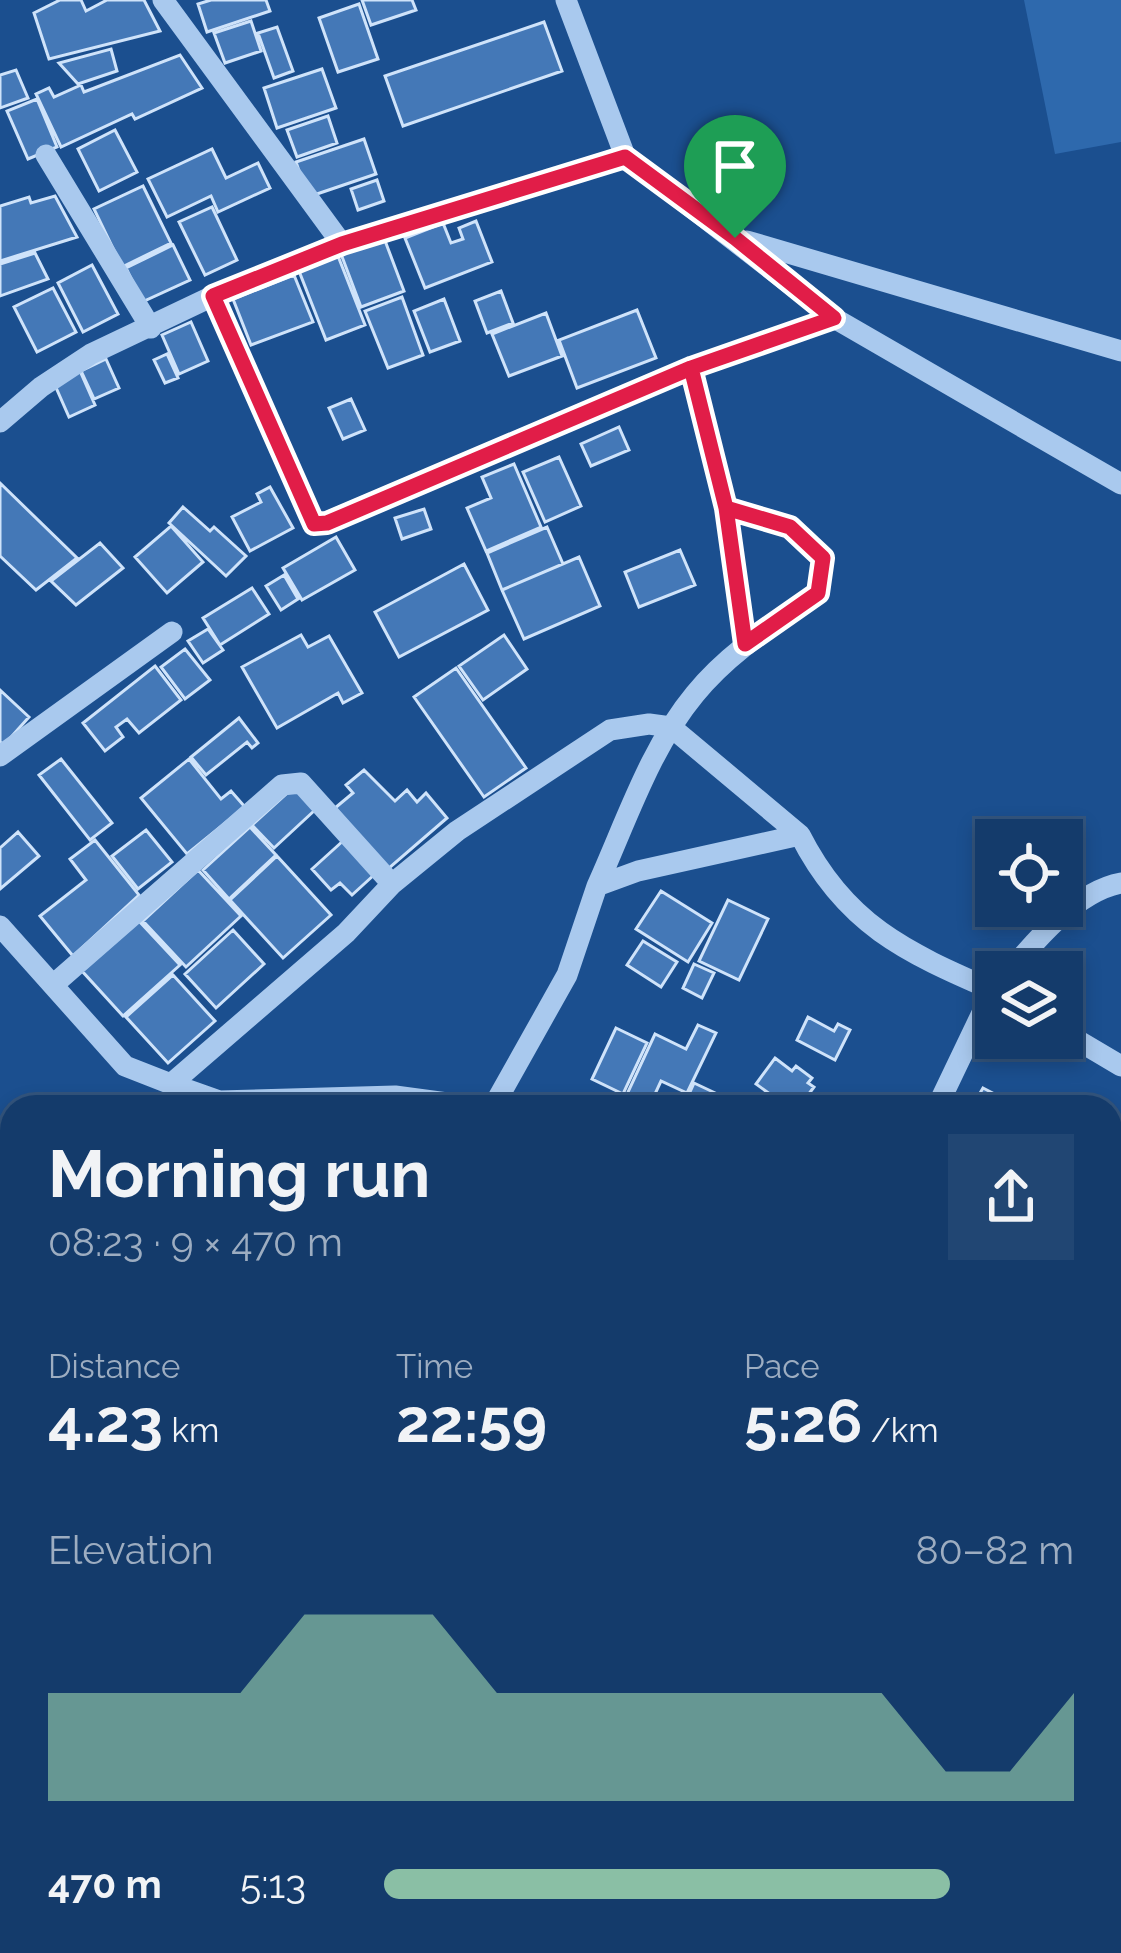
<!DOCTYPE html>
<meta charset="utf-8">
<style>
body{margin:0;font-family:Raleway,sans-serif;background:#214673;color:#f1f3f6;height:100vh;display:flex;flex-direction:column;font-size:45px;white-space:nowrap}
*{box-sizing:border-box;margin:0}
p{font-size:39px;color:#9dadc1}
.icon{flex:none;width:66px;height:66px;fill:none;stroke:currentColor;stroke-width:2;stroke-linecap:round;stroke-linejoin:round}
.map{position:relative;flex:1;overflow:hidden}
.panel{position:absolute;left:0px;top:1095px;width:1122px;height:858px;display:flex;flex-direction:column;background:#143b6b;border-radius:36px 36px 0 0;box-shadow:0 6px 18px #0003,0 0 0 3px #33557e}
.panel>*{flex:none}
.controls{position:absolute;left:975px;top:819px;display:grid;gap:24px}
.controls a{display:grid;place-items:center;width:108px;height:108px;border-radius:0px;background:#143b6b;box-shadow:0 6px 18px #0003,0 0 0 3px #33557e;font-size:60px}
.pin{position:absolute;display:grid;place-items:center;width:102px;height:102px;color:#fff;margin:-123px -51px;border-radius:50% 50% 50% 0;rotate:-45deg;box-shadow:0 0 12px #0007}
.pin .icon{rotate:45deg}
.round{display:grid;place-items:center;flex:none;width:126px;height:126px;border-radius:0px;background:#214673}
.head{display:flex;align-items:center;justify-content:space-between;height:204px;padding:0 48px}
h1{font-size:66px;font-weight:700;line-height:90px}
.figures{display:grid;grid-template-columns:repeat(3,1fr);gap:18px;height:204px;padding:12px 48px}
.figures div{display:grid;align-content:center}
.figures b{font-size:60px;font-weight:700}
.figures small{font-size:33px;font-weight:400}
.figures p{font-size:33px}
.chart{height:336px;padding:24px 48px}
.chart p{display:flex;justify-content:space-between}
.chart svg{width:100%;height:216px;margin-top:12px;fill:#8abfa5;opacity:.7}
ul{padding:0 48px;list-style:none;font-size:39px}
li{display:grid;grid-template-columns:192px 144px 1fr;align-items:center;height:90px}
li i{height:30px;border-radius:15px;background:#8abfa5}
.map>svg:first-child{display:block}
.green{fill:#2e69ad}
.building{fill:#4478b7;stroke:#cfe3fa;stroke-width:3}
.lines{fill:none;stroke-linecap:round;stroke-linejoin:round}
.path{stroke:#a9c9ee;stroke-width:6;stroke-dasharray:6 9;stroke-linecap:butt}
.minor{stroke:#a9c9ee;stroke-width:21}
.route-casing{stroke:#fff;stroke-width:24}
.route{stroke:#e11d48;stroke-width:15}
</style>
<div class="map">
<svg width="1121" height="1953" viewBox="0 0 1121 1953">
<rect width="100%" height="100%" fill="#1b4f8f"/>
<path class="green" d="M1024,0h97v142l-66,12z
M0,1703l12,1v237h74l-1,12h-85z"/>
<path class="building" d="M60,0h21l5,11 21,-11h37l16,31 -111,28 -15,-46z
M211,0h55l4,11 -63,21 -9,-28z
M362,0h50l4,10 -45,15z
M359,4l19,55 -40,13 -19,-54z
M251,21l10,30 -36,12 -11,-30z
M544,22l18,49 -159,55 -18,-50z
M277,27l16,44 -19,7 -16,-45z
M111,49l6,22 -39,13 -19,-21z
M180,55l22,33 -67,31 -3,-5 -71,33 -25,-53 13,-6 5,9 27,-12 3,7z
M322,69l14,39 -59,20 -13,-40z
M16,70l12,28 -28,10v-33z
M37,99l20,48 -29,12 -21,-48z
M328,116l9,27 -40,14 -10,-27z
M115,130l22,42 -38,19 -21,-42z
M364,139l12,35 -68,23 -12,-35z
M212,149l14,29 32,-15 12,25 -52,24 -7,-16 -44,21 -19,-38z
M377,180l7,21 -26,9 -7,-21z
M143,186l28,57 -49,24 -28,-58z
M55,196l22,41 -77,24v-55l29,-9 2,6z
M212,207l25,53 -32,15 -26,-53z
M476,221l16,41 -67,26 -20,-50 38,-15 8,20 12,-4 -4,-11z
M384,238l20,53 -43,16 -20,-53z
M173,245l17,35 -48,22 -16,-34z
M35,253l13,26 -48,17v-32z
M338,256l27,69 -39,15 -27,-69z
M92,265l26,49 -35,18 -25,-49z
M294,275l19,47 -62,23 -18,-46z
M53,288l23,44 -39,20 -23,-45z
M501,291l12,32 -26,10 -12,-32z
M402,297l21,58 -35,13 -23,-57z
M444,299l16,42 -30,11 -16,-41z
M637,310l19,48 -79,30 -18,-48z
M546,313l16,43 -53,20 -17,-42z
M191,322l17,39 -29,13 -17,-39z
M167,354l11,24 -13,5 -11,-23z
M106,359l13,29 -25,11 -13,-28z
M80,371l15,34 -26,12 -15,-34z
M351,399l14,31 -22,9 -14,-31z
M619,427l10,23 -38,16 -10,-22z
M559,457l22,49 -36,16 -22,-50z
M514,464l27,63 -55,24 -19,-43 24,-10 -9,-21z
M0,483l77,75 -41,32 -36,-34z
M270,487l23,41 -43,23 -18,-34 29,-15 -4,-8z
M183,507l27,24 4,-4 32,29 -20,20 -57,-53z
M424,509l7,20 -29,10 -7,-21z
M171,526l32,36 -36,31 -32,-36z
M547,527l16,37 -61,26 -15,-37z
M336,537l19,33 -53,30 -19,-32z
M100,543l23,25 -47,37 -25,-24z
M680,550l15,35 -56,22 -14,-35z
M579,557l21,49 -76,33 -22,-49z
M464,564l24,46 -89,47 -24,-45z
M284,575l14,24 -17,11 -15,-24z
M252,588l17,26 -49,31 -17,-27z
M208,629l15,21 -20,13 -15,-22z
M301,635l7,12 21,-11 33,57 -19,10 -5,-10 -61,35 -35,-61z
M504,635l23,34 -44,31 -24,-34z
M185,649l25,31 -25,19 -24,-32z
M155,666l26,34 -42,33 -12,-14 -11,8 7,10 -18,14 -22,-28z
M456,668l70,100 -42,29 -70,-100z
M0,690l29,27 -25,28 -4,-3z
M239,718l19,25 -6,5 -5,-6 -41,33 -15,-18z
M61,759l51,64 -22,17 -51,-65z
M189,759l32,40 10,-8 14,16 -58,47 -46,-56z
M364,770l31,31 12,-11 10,12 9,-9 21,25 -59,51 -53,-61 18,-15 -7,-8z
M294,787l21,23 -41,38 -22,-23z
M250,827l26,28 -47,44 -26,-29z
M146,830l26,32 -34,27 -26,-33z
M18,832l21,24 -39,33v-41z
M95,840l44,55 -66,61 -33,-40 46,-36 -16,-21z
M344,840l31,34 -23,21 -12,-12 -9,7 -19,-21z
M277,856l54,59 -48,43 -53,-58z
M198,870l43,46 -55,51 -43,-46z
M661,891l51,32 -24,39 -52,-33z
M728,900l40,19 -29,61 -40,-19z
M138,920l42,45 -57,51 -41,-45z
M233,930l31,34 -48,44 -31,-34z
M643,941l34,21 -16,25 -34,-22z
M694,964l20,9 -12,25 -19,-10z
M173,975l42,46 -47,42 -42,-46z
M808,1017l26,14 4,-7 12,6 -15,30 -38,-20z
M698,1025l18,8 -29,60 -26,-12 -12,26h-28l34,-73 31,15z
M616,1028l31,15 -24,51 -31,-15z
M775,1058l17,13 4,-5 16,12 -4,5 6,4 -15,20h-11l-32,-23z
M694,1083l51,24h-62z
M983,1088l23,12 -3,7h-31z
M1119,1176l2,1v47l-11,-5v-22z
M1121,1284v60l-11,-6v-34z
M1118,1396l3,2 -2,102 -9,-5v-82z
M1110,1530l11,5v38l-11,22z"/>
<g class="lines">
<path class="path" d="M730,535l11,82"/>
<path class="minor" d="M163,0l179,244
M566,0l59,156
M46,155l105,173
M747,241l374,110
M213,296l101,228 13,-2 363,-154 144,-50
M0,422l41,-35 50,-33 122,-58 129,-52 283,-88 209,162 287,166
M0,756l172,-124
M800,835c45,89 105,117 193,155l3,-3
M0,926l125,140 46,18 175,-151 46,-49 65,-53 153,-101 39,-6 22,3 129,108 -162,36 -41,15c29,-64 53,-138 98,-192 34,-42 80,-70 124,-101l4,-35 -33,-31 -64,-19 -36,-140
M1009,972c27,-32 68,-81 112,-89
M53,985l229,-200 19,-2 91,101
M1062,1031l59,35
M171,1084l48,17 176,-5 82,11
M493,1107l74,-132 30,-89
M937,1107l56,-117 3,2
M1110,1372l11,5
M1110,1653l11,6
M256,1941l6,12
M658,1941l3,12
M983,1941l4,12
M363,1953l3,-12"/>
</g>
<g class="lines">
<defs>
<path id="route" d="M735,238l99,80 -143,50 35,140 19,136 73,-51 5,-35 -33,-31 -64,-19 -35,-140 -364,155 -13,1 -101,-228 129,-52 283,-87 110,81"/>
</defs>
<use href="#route" class="route-casing"/>
<use href="#route" class="route"/>
</g>
</svg>
<div class="controls">
<a><svg class="icon" aria-label="locate" viewBox="0 0 24 24"><circle cx="12" cy="12" r="6"/><path d="M12 2v4M12 18v4M2 12h4M18 12h4"/></svg></a>
<a><svg class="icon" aria-label="layers" viewBox="0 0 24 24"><path d="M12 4l9 5-9 5-9-5zM3 14l9 5 9-5"/></svg></a>
</div>
<div class="pin" style="left:735px;top:238px;background:#1e9e55"><svg class="icon" aria-label="arrive" viewBox="0 0 24 24"><path d="M6 21V4h12l-3 4 3 4H6"/></svg></div>
<section class="panel">
<div class="head"><div><h1>Morning run</h1><p>08:23 · 9 × 470 m</p></div><a class="round"><svg class="icon" aria-label="share" viewBox="0 0 24 24"><path d="M12 15V3M7 8l5-5 5 5M5 13v7h14v-7"/></svg></a></div>
<div class="figures">
<div><p>Distance</p><b>4.23<small> km</small></b></div>
<div><p>Time</p><b>22:59</b></div>
<div><p>Pace</p><b>5:26<small> /km</small></b></div>
</div>
<div class="chart"><p><span>Elevation</span>80–82 m</p>
<svg viewBox="0 0 160 44" preserveAspectRatio="none"><path d="M0 44V22L10 22L20 22L30 22L40 6L50 6L60 6L70 22L80 22L90 22L100 22L110 22L120 22L130 22L140 38L150 38L160 22V44z"/></svg>
</div>
<ul>
<li><b>470 m</b>5:13<i style="width:82%"></i></li>
</ul>
</section>
</div>
